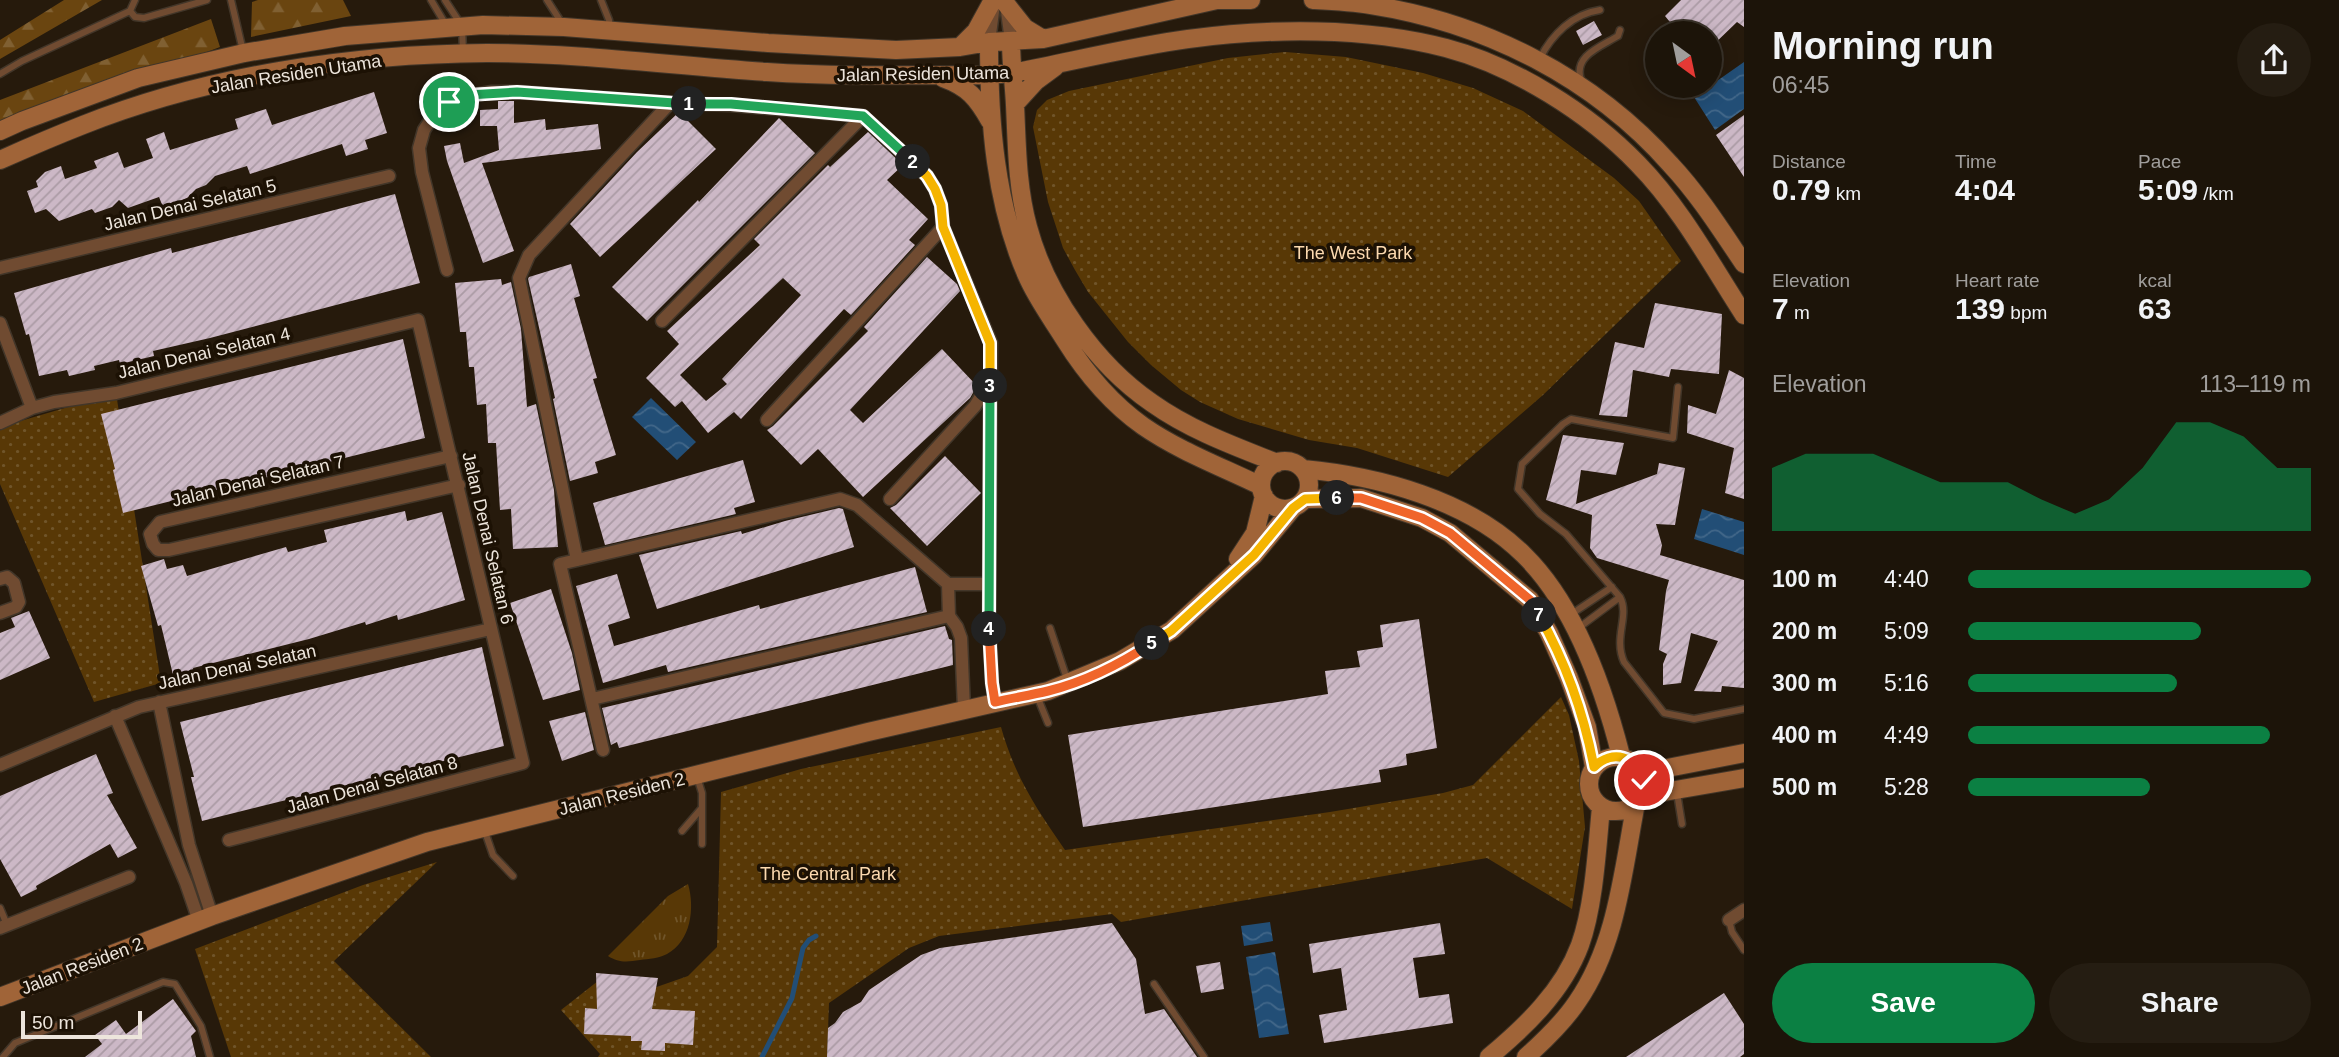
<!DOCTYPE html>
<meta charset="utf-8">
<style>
body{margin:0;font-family:Helvetica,sans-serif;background:#251d12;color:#f1f3f6;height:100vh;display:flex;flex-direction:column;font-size:26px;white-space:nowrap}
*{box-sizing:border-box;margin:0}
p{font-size:23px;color:#a09e9c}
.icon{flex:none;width:38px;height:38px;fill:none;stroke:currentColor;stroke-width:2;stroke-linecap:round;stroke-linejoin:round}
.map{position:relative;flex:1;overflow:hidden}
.side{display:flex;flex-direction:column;background:#1c1409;width:595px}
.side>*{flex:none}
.needle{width:46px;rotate:147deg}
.fabs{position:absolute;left:1645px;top:21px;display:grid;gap:14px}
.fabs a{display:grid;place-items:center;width:77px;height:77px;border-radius:50%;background:#1c1409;box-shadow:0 4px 18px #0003,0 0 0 2px #3a332a;font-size:35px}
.scale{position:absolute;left:21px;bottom:18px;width:121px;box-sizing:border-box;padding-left:7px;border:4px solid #ede5dc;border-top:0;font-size:19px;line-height:24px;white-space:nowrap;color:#ede5dc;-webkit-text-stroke:5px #1c1104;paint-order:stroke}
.pin{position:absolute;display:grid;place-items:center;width:60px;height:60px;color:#fff;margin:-30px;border:4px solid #fff;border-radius:50%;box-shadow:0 2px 7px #0007}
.km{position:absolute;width:35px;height:35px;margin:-18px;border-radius:50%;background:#222;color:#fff;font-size:19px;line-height:35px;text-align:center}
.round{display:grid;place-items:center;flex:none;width:74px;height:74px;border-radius:37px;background:#251d12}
.overview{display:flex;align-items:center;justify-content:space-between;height:119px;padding:0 28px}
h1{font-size:38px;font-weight:700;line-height:52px}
.figures{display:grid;grid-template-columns:repeat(3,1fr);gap:10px;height:119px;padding:7px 28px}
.figures div{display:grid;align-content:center}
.figures b{font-size:30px;font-weight:700}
.figures small{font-size:19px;font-weight:400}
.figures p{font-size:19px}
.chart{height:196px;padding:14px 28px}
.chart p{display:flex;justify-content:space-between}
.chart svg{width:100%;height:126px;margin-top:7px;fill:#0b8043;opacity:.7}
.cta{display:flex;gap:14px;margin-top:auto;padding:14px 28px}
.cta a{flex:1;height:80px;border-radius:42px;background:#0b8043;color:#fff;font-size:28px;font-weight:700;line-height:80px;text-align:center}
.cta a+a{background:#251d12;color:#f1f3f6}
ul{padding:0 28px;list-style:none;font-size:23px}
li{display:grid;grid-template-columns:112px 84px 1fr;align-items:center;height:52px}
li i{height:18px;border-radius:9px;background:#0b8043}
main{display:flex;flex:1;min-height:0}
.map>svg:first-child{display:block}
.grass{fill:url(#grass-tufts)}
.forest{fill:url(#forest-firs)}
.park{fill:url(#park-dots)}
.water{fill:url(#water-waves)}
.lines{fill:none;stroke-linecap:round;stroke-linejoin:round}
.stream{stroke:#224e76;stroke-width:5}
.building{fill:url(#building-hatch);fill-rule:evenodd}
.lane-casing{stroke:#423629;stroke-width:9}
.street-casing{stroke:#423629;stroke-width:15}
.secondary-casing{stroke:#423629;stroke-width:20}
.lane{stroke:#704b31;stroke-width:6}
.street{stroke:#704b31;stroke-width:12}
.secondary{stroke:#a06438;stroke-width:18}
.split-1-casing{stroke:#fff;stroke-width:14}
.split-2-casing{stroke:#fff;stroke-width:14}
.split-3-casing{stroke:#fff;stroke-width:14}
.split-4-casing{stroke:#fff;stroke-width:14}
.split-5-casing{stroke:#fff;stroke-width:14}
.split-6-casing{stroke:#fff;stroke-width:14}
.split-7-casing{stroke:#fff;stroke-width:14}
.split-8-casing{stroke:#fff;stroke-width:14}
.split-1{stroke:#22a559;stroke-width:9}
.split-2{stroke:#22a559;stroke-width:9}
.split-3{stroke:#f5b400;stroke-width:9}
.split-4{stroke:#22a559;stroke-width:9}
.split-5{stroke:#f0652b;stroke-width:9}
.split-6{stroke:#f5b400;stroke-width:9}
.split-7{stroke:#f0652b;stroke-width:9}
.split-8{stroke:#f5b400;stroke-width:9}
.labels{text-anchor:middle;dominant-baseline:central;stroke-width:7;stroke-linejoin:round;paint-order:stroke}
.street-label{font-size:18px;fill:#ede5dc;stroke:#1c1104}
.park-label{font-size:18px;fill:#fcd9af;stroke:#1c1104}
</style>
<main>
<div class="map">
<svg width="1744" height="1057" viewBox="0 0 1744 1057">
<defs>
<pattern id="grass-tufts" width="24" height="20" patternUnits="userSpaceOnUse" patternTransform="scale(1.75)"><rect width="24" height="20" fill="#583806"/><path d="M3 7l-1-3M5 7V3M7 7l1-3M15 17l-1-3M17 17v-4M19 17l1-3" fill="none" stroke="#70552a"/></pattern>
<pattern id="forest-firs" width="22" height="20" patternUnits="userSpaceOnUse" patternTransform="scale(1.75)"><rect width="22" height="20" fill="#6a4510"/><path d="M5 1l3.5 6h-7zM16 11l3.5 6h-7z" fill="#806032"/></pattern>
<pattern id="park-dots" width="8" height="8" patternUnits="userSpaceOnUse" patternTransform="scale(1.75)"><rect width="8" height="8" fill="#583806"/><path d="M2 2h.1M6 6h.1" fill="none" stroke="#70552a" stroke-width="1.8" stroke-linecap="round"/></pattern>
<pattern id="water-waves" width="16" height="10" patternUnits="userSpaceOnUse" patternTransform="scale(1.75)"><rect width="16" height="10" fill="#224e76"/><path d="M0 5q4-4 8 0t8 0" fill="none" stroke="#426789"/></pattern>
<pattern id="building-hatch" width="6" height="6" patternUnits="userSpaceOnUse" patternTransform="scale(1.75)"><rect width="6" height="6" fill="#ccb8c6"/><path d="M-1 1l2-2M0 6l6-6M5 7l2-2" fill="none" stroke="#ab9ba5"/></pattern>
</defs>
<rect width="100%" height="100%" fill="#261a0c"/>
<path class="grass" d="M688,884c7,24 3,57 -21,70 -7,4 -19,5 -27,6 -13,2 -21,3 -32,-4l60,-60z"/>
<path class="forest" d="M64,0h38l-102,59v-19z
M258,0h85l8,16 -100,21 1,-35z
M211,19l9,28 -220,83v-30z"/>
<path class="park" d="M1285,52l61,5 77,16 50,15 50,23 91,67 25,23 42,60 -138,134 -95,82 -91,-29 -48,-8 -71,-21 -38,-17 -19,-12 -30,-25 -23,-23 -40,-50 -13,-22 -12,-22 -15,-46 -15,-75 4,-17 10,-10 22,-9 159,-33z
M116,393l45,290 -67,19 -94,-218v-57z
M1561,697l8,18 10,46 6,66 -13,82 -85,-51 -366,64 -9,-8 -173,22 -30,12 -80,55 -2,54h-229l2,-3 -39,-44 37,-29 50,9 40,-14 29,-29 4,-155 80,-23 200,-42c14,50 35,81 64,123l265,-38 113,-19 30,-8z
M437,862l-103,99 97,96h-200l-36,-108 168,-64z"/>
<path class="water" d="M1744,62v47l-29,21 -21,-33z
M651,398l45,44 -19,18 -45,-43z
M1702,509l42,13v33l-50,-16z
M1270,922l3,19 -29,5 -3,-20z
M1275,952l14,82 -30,4 -13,-81z"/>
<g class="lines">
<path class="stream" d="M762,1057l30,-59 11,-50 6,-8 7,-4"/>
</g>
<path class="building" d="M1681,0h63v27l-7,-5 -27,26v-15h-40l4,-6 -9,-11z
M1594,21l8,14 -19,10 -7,-14z
M374,92l13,41 -22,7 3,9 -22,7 -4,-12 -92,30 -3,-8 -32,10 -9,9 -10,4 -9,9 -24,9 -4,-10 -31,11 -9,-8 -7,7 -17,6 -3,-4 -33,12 -13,-12 -11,4 -8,-22 11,-4 -2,-6 9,-9 16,-6 4,13 32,-11 -3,-7 24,-9 6,16 29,-10 -7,-19 18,-7 6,18 68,-21 -3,-10 31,-10 6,16z
M498,101h16v22l31,-4 1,11 52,-6 3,25 -119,14 32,88 -31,12 -36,-102 -3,-15 16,-3 4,20 35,-13 -2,-24h-17v-16l18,-1z
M679,112l37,37 -116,108 -30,-33 67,-72z
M1744,115v62l-28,-42z
M779,118l36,35 -168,168 -35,-34 86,-87 1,2z
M868,132l35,33 -16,15 41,39 -19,21 6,5 -64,70 -7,-6 -103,110 -7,-7 -26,21 -26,-32 -7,6 -29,-29 33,-34 -12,-13 93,-86 -6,-6 74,-74 2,2zM783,278l18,17 -79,84 5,5 -21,17 -26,-26z
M395,194l25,89 -210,55 -57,13 1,5 -34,8 -1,-4 -25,6 1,4 -26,6 -2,-6 -28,6 -10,-42 -3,1 -12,-42 157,-45 1,5z
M927,257l30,27 3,7 -110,119 13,13 79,-74 35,37 -7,12 -107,99 -45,-48 -17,16 -34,-35 6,-4 95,-95 -4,-4z
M571,264l9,32 -6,2 23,80 -4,1 23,76 -21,7 3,11 -28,8 -17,-82 2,-1 -27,-119 1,-2z
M501,279l1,6 9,-3 10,47 6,78 9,-3 18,86 4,57 -45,2 -2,-40 -11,1 -4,-67h-8l-2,-39 -9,1 -3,-38h-5l-3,-35h-6l-5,-49z
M1655,303l67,11 -3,60 -48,-5 -2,8 -36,-7 -6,47 -28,-2 16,-73 29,6z
M403,339l22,99 -302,75 -10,-43 2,-1 -14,-55z
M1729,370l15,8v121l-19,-6 9,-45 -47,-15 1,-28 28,9z
M1563,435l61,8 -8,32 -35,-5 -5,34 81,-30 2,-11 26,5 -10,57 -19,-1 6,21 -2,10 84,25v108l-22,-2 -1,6 -27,-1 24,-50 -27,-8 -10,50 -18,2v-21l4,-10 -8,-4 7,-59 3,-11 -72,-22 -7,-10 2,-33 -46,-15z
M945,456l36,37 -54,53 -37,-38 6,-3z
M743,460l12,42 -21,6 2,6 -131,31 -12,-42z
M839,508l4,1 11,38 -197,62 -18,-54 102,-24 1,3 43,-13z
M405,511l2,10 35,-9 23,88 -67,20 -1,-5 -31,10 -1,-3 -56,17 -116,29 1,5 -20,6 -13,-54 -3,1 -17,-60 23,-7 3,10 16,-4 4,11 99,-29 2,5 39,-10 -3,-12z
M915,567l12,45 -259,60 -2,-7 -63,18 -27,-97 41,-12 13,44 -22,7 6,21 145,-41 1,4z
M551,589l21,64 8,37 -37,10 -33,-97z
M29,611l21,47 -50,22v-47l15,-6 -4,-9z
M1419,619l18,129 -31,6 1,11 -28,5 2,12 -298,45 -15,-92 260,-41 -3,-23 35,-4 -3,-16 26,-4 -3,-22z
M945,626l4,13 3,1 1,25 -334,83 -2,-6 -6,3 -9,-37z
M482,647l22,99 -302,75 -11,-44h3l-14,-55z
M585,712l9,38 -32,11 -13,-40z
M96,754l17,39 -6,2 30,53 -19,10 -8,-14 -74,42 1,3 -16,8 -21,-38v-63z
M1112,923l24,36 9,55 19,-5 33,48h-370l1,-29 7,-5 8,-11 18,-10 8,-12 52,-35 19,-7z
M1440,923l5,31 -32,4 6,40 30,-4 4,29 -129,20 -5,-28 28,-5 -6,-42 -28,5 -4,-29z
M1220,962l4,27 -23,4 -5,-27z
M596,973l62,5 -6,31 43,2 -2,34 -28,-2v8l-24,-1 1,-9h-11v-5l-47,-2 1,-26 12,1z
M1724,993l20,31v30l-4,3h-114z
M173,999l23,32 -5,5 5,21h-111l17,-13 -7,-9 21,-15 10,14z"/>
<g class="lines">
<defs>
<path id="lane" d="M135,0l-5,11 5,6 9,1 63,-18
M231,0l12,51
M431,0l15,25
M445,0l17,26 1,26
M547,0l16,25
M601,0l8,20 1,9
M1540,58c12,-23 32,-44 60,-48
M0,74l22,-13 108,-50
M1581,80c-8,-24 19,-33 37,-44l2,-6
M1678,387l-5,51 -102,-19 -8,5 -41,40 -4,25 22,25 26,20 54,63c10,19 -7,40 4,65l40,51 30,6 50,-10
M1570,615l42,-28
M1050,628l18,54
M1577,629l43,-32
M1037,696l11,27
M697,777l5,16v51
M1677,793l5,31
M484,829l9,26 20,21
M682,831l19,-22
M0,908l7,17
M1729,920l3,12 12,18
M1154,984l50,73
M3,1057l12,-14 148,-61 12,2 26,42 9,31"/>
<path id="street" d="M1006,4l5,37
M989,42l5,-38
M0,268l389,-92
M447,270l-25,-98 -3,-24 5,-18 12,-18 21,-14 35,-6h26l152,11 61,2 132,11 64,60 8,13 6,16 2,22 48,116 -2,273 3,67 3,19
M662,321l201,-205
M0,323l32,85
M767,420l176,-193
M0,423l32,-15 22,-6 62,-9 302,-73 105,443 -294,77
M451,456l-291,66 -10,12 3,10 5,6h11l290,-65
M890,499l85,-93 14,-23
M577,560l-58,-282 10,-23 141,-152
M0,579l7,-2 7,6 5,19 -3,5 -16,6
M592,699l357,-83
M159,702l30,143 23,71
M964,709l-3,-71 -4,-11 -8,-11 -1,-32h41
M115,716l71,167 13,38
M603,750l-43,-186 280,-65 17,6 91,79
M0,765l139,-58 352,-78
M1729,920l15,-10
M0,928l129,-51"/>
<path id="secondary" d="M1313,0c19,1 39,2 58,5 115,18 223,73 300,160 28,30 50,65 73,99
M1006,4l19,24 18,11
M1011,41c0,22 3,43 4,64 2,41 2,82 13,122 18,67 67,137 124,176 38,27 82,43 125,60
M989,42c0,80 6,161 38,234 10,23 25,43 38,64 20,32 47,64 78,86 36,25 79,41 118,60
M960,47l16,-16 17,-31
M943,78c25,9 34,20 47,43
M1015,104l21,-23 19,-14
M0,131l22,-10 116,-43 106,-25 101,-17 138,-11 81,2 204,16 128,7 64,-3 29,-5 54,-3 174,-39h34
M0,160c27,-12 55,-24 83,-35 126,-50 269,-71 404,-72 94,0 187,13 280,19 74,5 148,3 222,3l23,-2c58,-11 117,-26 176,-34 82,-11 177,-12 258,9 68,18 143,65 192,116 43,44 73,100 106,151
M1261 485a24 24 0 1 1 48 0a24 24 0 1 1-48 0Z
M1303,469c75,7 166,31 221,86 51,50 80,134 97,201
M1305,499l56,-1 61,20 28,15 80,67 19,33 20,45 18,49 7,40
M1238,559l17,-26 9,-37
M1589 784a27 27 0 1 1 54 0a27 27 0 1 1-54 0Z
M1642,773l102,-20
M1641,796l103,-18
M0,997l212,-81 215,-74 441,-110 180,-41 72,-30 52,-31 82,-75 39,-47
M1489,1057c36,-30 74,-66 91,-112 14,-39 17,-96 21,-138
M1526,1057c19,-17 37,-34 51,-55 40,-58 46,-132 59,-199"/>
</defs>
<use href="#lane" class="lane-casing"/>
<use href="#street" class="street-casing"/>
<use href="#secondary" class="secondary-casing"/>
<use href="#lane" class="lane"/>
<use href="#street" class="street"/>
<use href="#secondary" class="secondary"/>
</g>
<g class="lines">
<defs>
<path id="split-1" d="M449,102l19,-7 49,-3 172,12"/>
<path id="split-2" d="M689,104h42l132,12 50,46"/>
<path id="split-3" d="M913,162l14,14 8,13 6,16 2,22 47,116v43"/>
<path id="split-4" d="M989,629l1,-243"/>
<path id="split-5" d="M989,629l3,54 3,19c18,-4 36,-7 53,-11 36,-9 74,-28 104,-48"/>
<path id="split-6" d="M1152,643l19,-12 83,-76 39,-47 12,-9 32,-1"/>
<path id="split-7" d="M1337,498h24l61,20 28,15 80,67 9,15"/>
<path id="split-8" d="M1539,615c27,48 45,99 55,152 18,-18 43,-11 50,13"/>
</defs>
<use href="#split-1" class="split-1-casing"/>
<use href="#split-2" class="split-2-casing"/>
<use href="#split-3" class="split-3-casing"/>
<use href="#split-4" class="split-4-casing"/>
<use href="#split-5" class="split-5-casing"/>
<use href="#split-6" class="split-6-casing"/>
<use href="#split-7" class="split-7-casing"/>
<use href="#split-8" class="split-8-casing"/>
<use href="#split-1" class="split-1"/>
<use href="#split-2" class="split-2"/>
<use href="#split-3" class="split-3"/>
<use href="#split-4" class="split-4"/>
<use href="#split-5" class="split-5"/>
<use href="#split-6" class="split-6"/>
<use href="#split-7" class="split-7"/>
<use href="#split-8" class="split-8"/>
</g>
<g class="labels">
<g class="street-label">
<text transform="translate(296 74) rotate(-9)">Jalan Residen Utama</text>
<text transform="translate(923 74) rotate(-1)">Jalan Residen Utama</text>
<text transform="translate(190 205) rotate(-13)">Jalan Denai Selatan 5</text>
<text transform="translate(204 353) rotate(-13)">Jalan Denai Selatan 4</text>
<text transform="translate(258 481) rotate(-13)">Jalan Denai Selatan 7</text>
<text transform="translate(488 538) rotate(77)">Jalan Denai Selatan 6</text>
<text transform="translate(237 667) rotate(-12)">Jalan Denai Selatan</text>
<text transform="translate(372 785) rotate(-15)">Jalan Denai Selatan 8</text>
<text transform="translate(622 794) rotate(-14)">Jalan Residen 2</text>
<text transform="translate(82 966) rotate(-21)">Jalan Residen 2</text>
</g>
<g class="park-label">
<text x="1353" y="253">The West Park</text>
<text x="828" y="874">The Central Park</text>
</g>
</g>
</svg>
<div class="fabs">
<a><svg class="needle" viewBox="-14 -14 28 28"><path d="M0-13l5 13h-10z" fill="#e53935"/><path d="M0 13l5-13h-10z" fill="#a09e9c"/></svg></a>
</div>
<div class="scale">50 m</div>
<div class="pin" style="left:449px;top:102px;background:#1e9e55"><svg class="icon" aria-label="arrive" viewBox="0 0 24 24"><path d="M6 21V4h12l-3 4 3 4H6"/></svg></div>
<div class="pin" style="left:1644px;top:780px;background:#d93025"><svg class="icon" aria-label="check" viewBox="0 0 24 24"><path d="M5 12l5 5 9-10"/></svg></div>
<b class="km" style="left:689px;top:104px">1</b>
<b class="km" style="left:913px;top:162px">2</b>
<b class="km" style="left:990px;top:386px">3</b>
<b class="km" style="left:989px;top:629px">4</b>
<b class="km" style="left:1152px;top:643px">5</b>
<b class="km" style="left:1337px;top:498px">6</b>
<b class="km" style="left:1539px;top:615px">7</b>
</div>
<section class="side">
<div class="overview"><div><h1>Morning run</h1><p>06:45</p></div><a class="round"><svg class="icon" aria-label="share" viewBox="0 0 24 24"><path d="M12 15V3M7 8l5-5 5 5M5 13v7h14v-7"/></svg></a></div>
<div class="figures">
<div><p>Distance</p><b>0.79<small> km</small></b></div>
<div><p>Time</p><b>4:04</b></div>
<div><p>Pace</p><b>5:09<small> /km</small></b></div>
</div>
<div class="figures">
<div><p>Elevation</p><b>7<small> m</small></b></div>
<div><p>Heart rate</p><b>139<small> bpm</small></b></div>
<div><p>kcal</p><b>63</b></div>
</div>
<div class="chart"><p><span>Elevation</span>113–119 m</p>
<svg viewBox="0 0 160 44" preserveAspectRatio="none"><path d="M0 44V22L10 17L20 17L30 17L40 22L50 27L60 27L70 27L80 33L90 38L100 33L110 22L120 6L130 6L140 11L150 22L160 22V44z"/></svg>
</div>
<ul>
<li><b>100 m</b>4:40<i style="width:100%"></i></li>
<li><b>200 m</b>5:09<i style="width:68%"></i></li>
<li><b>300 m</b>5:16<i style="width:61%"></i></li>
<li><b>400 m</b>4:49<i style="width:88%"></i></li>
<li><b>500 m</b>5:28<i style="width:53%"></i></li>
</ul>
<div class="cta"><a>Save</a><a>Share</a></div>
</section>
</main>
